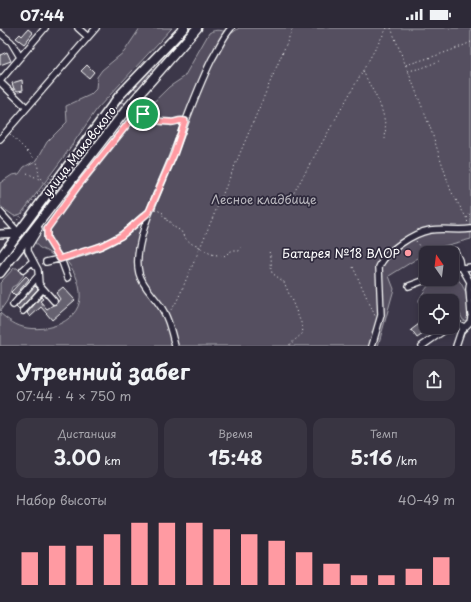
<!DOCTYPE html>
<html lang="ru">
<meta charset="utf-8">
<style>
body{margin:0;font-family:"Playpen Sans",sans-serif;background:#393542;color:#f1f3f6;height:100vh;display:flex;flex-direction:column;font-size:15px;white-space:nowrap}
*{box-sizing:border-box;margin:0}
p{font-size:13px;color:#a7a6ad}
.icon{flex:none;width:22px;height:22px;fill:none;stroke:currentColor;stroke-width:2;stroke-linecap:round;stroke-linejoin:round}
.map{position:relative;height:318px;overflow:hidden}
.drawer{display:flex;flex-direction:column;background:#2d2937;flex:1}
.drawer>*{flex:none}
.needle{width:26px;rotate:346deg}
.tools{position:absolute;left:419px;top:218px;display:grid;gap:8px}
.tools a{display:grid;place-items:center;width:40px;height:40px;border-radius:8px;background:#2d2937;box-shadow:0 2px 10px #0003,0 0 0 1px #484552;font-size:20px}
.pin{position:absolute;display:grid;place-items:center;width:34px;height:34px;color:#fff;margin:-17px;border:2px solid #fff;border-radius:50%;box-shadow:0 1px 4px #0007}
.round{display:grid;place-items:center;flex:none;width:42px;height:42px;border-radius:12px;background:#393542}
.summary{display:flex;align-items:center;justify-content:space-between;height:68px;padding:0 16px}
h1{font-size:22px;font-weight:700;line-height:30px}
.figures{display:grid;grid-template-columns:repeat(3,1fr);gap:6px;height:68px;padding:4px 16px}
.figures div{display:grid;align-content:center;border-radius:10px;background:#393542;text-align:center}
.figures b{font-size:20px;font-weight:700}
.figures small{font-size:11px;font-weight:400}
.figures p{font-size:11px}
.chart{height:112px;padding:8px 16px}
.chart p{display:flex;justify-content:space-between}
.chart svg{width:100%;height:72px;margin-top:4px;stroke:#ff9aa2;stroke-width:6}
.status{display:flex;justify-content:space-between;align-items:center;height:28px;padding:0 20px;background:#2d2937;direction:ltr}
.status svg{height:11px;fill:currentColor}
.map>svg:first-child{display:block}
.green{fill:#555060;stroke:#aaa8b0}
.building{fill:#666270;stroke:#fff}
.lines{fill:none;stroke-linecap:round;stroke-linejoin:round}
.minor-casing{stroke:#fff;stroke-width:8}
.major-casing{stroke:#fff;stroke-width:10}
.highway-casing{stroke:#fff;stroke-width:11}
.path{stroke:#fff;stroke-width:1;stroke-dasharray:1 3;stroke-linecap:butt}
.minor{stroke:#2f2a3d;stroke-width:5.5}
.major{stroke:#2f2a3d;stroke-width:7}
.highway{stroke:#2f2a3d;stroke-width:8}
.path-bridge{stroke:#fff;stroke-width:1;stroke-dasharray:1 3;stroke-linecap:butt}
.route-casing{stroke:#fff;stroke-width:8}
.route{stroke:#ff9aa2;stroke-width:5}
.poi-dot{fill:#ff9aa2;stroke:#2f2a3d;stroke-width:1.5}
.labels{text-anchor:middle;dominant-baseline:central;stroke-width:3.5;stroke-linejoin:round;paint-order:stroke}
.street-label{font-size:12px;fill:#fff;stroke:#2f2a3d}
.park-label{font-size:12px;fill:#bbb9bf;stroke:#2f2a3d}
.poi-label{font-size:12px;fill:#fff;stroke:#2f2a3d;text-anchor:end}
</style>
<div class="status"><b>07:44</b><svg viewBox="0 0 49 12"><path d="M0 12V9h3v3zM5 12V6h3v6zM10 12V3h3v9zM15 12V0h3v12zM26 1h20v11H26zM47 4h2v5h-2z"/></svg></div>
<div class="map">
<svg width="471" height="318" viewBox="0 0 471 318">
<rect width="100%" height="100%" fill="#3c3749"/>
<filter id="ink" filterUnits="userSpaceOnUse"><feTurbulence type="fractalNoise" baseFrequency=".025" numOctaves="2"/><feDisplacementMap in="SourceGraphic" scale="8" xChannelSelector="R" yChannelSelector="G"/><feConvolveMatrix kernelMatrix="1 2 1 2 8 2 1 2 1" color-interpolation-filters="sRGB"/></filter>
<g filter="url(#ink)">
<path class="green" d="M140,0h32l-75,81 -34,49 -42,56 -7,2 -14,-10v-23l12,-8 7,-1 5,-7 13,-7 10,-18 20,-20 -1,-16 24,-11 6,-6 1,-12 5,-7 22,-18z
M188,0h3l-53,61h-3l-1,-3 22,-22z
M239,0h232v211l-27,7 -18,7 -37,23 5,13 -16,57h-378v-33c8,7 16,13 27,15 26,4 60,-10 52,-42 -3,-15 -12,-25 -22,-36l-2,4 -3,1c-6,-6 -14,-5 -17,-13l7,-11h3l1,2 37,-53 41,-49 45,-44 15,-10 25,-44c7,-5 14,-2 23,0z
M121,74l4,1 -1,4 -48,57z
M14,240h3l7,7 -8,10 -4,2 -5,14 -7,10v-28z
M452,246c14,9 19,32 15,47l-4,-1 -4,-8h-7v-11h-26v16l-4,-2 -3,-15c10,-17 12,-21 33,-21z"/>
<path class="building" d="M28,1l5,4 -9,11 -8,-6 4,-4 2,2z
M7,24l4,9 -11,4v-10z
M87,37l7,7 -5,6 -8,-7z
M22,52l1,10 -5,1 -4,-2 -2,-6z
M26,248l3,3 -14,17 -4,-4z
M35,258l3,3 -19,21 -3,-3z
M63,259l12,13 -23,20 -11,-13 -11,10 -3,-4 14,-16 2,2 -3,2 7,8 6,-4 3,-1 4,-5 -4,-6z
M423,293l6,9 -12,8 -6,-8z"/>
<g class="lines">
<defs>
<path id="minor" d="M78,0l10,9
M0,5l11,9 9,15
M0,53l45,-53
M0,54l26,25
M0,111l96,-111
M0,184l19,21
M37,197l2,4 -11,18v4l10,19 1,14 15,17
M439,225l9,-3 7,1 4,9 1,7
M61,231l7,19
M46,234c26,-6 52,-12 74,-26 10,-6 19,-17 29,-24
M462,240l8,14 -1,7 2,25
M452,241l8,-2 2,1 9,-1
M23,242l10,-9
M409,258l19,-7
M13,277l25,-29
M23,283l20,-22
M452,298l6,-2 6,3
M175,318c-4,-15 -7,-30 -16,-42 -7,-10 -17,-19 -20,-31 -8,-31 24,-90 35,-121 12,-31 23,-63 38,-93 6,-10 11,-22 19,-31
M372,318l9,-31 -2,-48c7,-16 34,-34 51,-37 14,-2 28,1 41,-1
M422,318l27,-19
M456,318l5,-15 9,-9 1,-5"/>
<path id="major" d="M0,206l19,-1"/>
<path id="highway" d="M0,230l119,-162 65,-68
M0,245l129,-167 68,-78"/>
</defs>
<use href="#minor" class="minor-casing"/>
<use href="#major" class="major-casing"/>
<use href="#highway" class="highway-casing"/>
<path class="path" d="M391,0l39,99 21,64 16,28 1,5
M406,37c22,-7 44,-13 65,-23
M363,43c11,24 25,40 22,68
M408,43l14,-3 17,-7
M137,82l13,10 20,3 10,-3
M10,106l27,27 2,15 5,8
M113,109l35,-43
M27,145l12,6
M67,168l2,1 3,-3 -3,-2
M288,175l99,-175
M155,181l8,4 -1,2 4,3 -1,2 5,1v2l4,4 7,4 3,6 8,7 6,1 2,3 11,6 13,2 7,-5h8l2,-4
M467,190l4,-6
M15,195l38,-48
M416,213l3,5
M269,224c4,6 1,14 3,21l12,9 18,43 1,8 -15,13
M57,227l-10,-17v-9l31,-42 60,-76
M392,229l1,1 3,-3
M353,239l23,51
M168,284c9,-4 18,-35 23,-43l102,-241"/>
<use href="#minor" class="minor"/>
<use href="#major" class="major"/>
<use href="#highway" class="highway"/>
<path class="path-bridge" d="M52,154l18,13"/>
</g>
</g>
<g class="lines" filter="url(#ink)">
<defs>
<path id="route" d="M138,83c11,8 19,11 32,11 7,1 7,-3 15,-1l-11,33 -25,58 -28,24 -20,10 -41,13 -13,-21v-9l31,-43z"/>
</defs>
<use href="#route" class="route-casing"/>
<use href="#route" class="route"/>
</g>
<circle class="poi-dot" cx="408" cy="225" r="4"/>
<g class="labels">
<g class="street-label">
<text transform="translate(79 123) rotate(-52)">улица Маковского</text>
</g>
<g class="park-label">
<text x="264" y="171">Лесное кладбище</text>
</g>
<g class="poi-label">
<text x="400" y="225">Батарея №18 ВЛОР</text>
</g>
</g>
</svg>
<div class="tools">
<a><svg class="needle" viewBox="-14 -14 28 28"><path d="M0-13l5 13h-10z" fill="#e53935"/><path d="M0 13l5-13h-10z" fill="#a7a6ad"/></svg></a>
<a><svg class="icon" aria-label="locate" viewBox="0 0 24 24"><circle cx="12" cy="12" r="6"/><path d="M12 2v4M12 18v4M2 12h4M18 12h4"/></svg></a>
</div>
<div class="pin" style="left:143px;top:86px;background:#1e9e55"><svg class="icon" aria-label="arrive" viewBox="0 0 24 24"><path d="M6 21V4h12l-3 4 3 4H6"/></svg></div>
</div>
<section class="drawer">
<div class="summary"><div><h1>Утренний забег</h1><p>07:44 · 4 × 750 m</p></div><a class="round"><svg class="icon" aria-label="share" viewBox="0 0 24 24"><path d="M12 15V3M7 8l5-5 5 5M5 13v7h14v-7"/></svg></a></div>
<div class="figures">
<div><p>Дистанция</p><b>3.00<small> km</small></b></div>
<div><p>Время</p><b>15:48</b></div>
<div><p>Темп</p><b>5:16<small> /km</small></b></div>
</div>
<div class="chart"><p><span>Набор высоты</span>40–49 m</p>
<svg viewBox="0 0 160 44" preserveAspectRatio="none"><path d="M5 44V24M15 44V20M25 44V20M35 44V13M45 44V6M55 44V6M65 44V6M75 44V10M85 44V13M95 44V17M105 44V24M115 44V31M125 44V38M135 44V38M145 44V34M155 44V27"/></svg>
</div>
</section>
